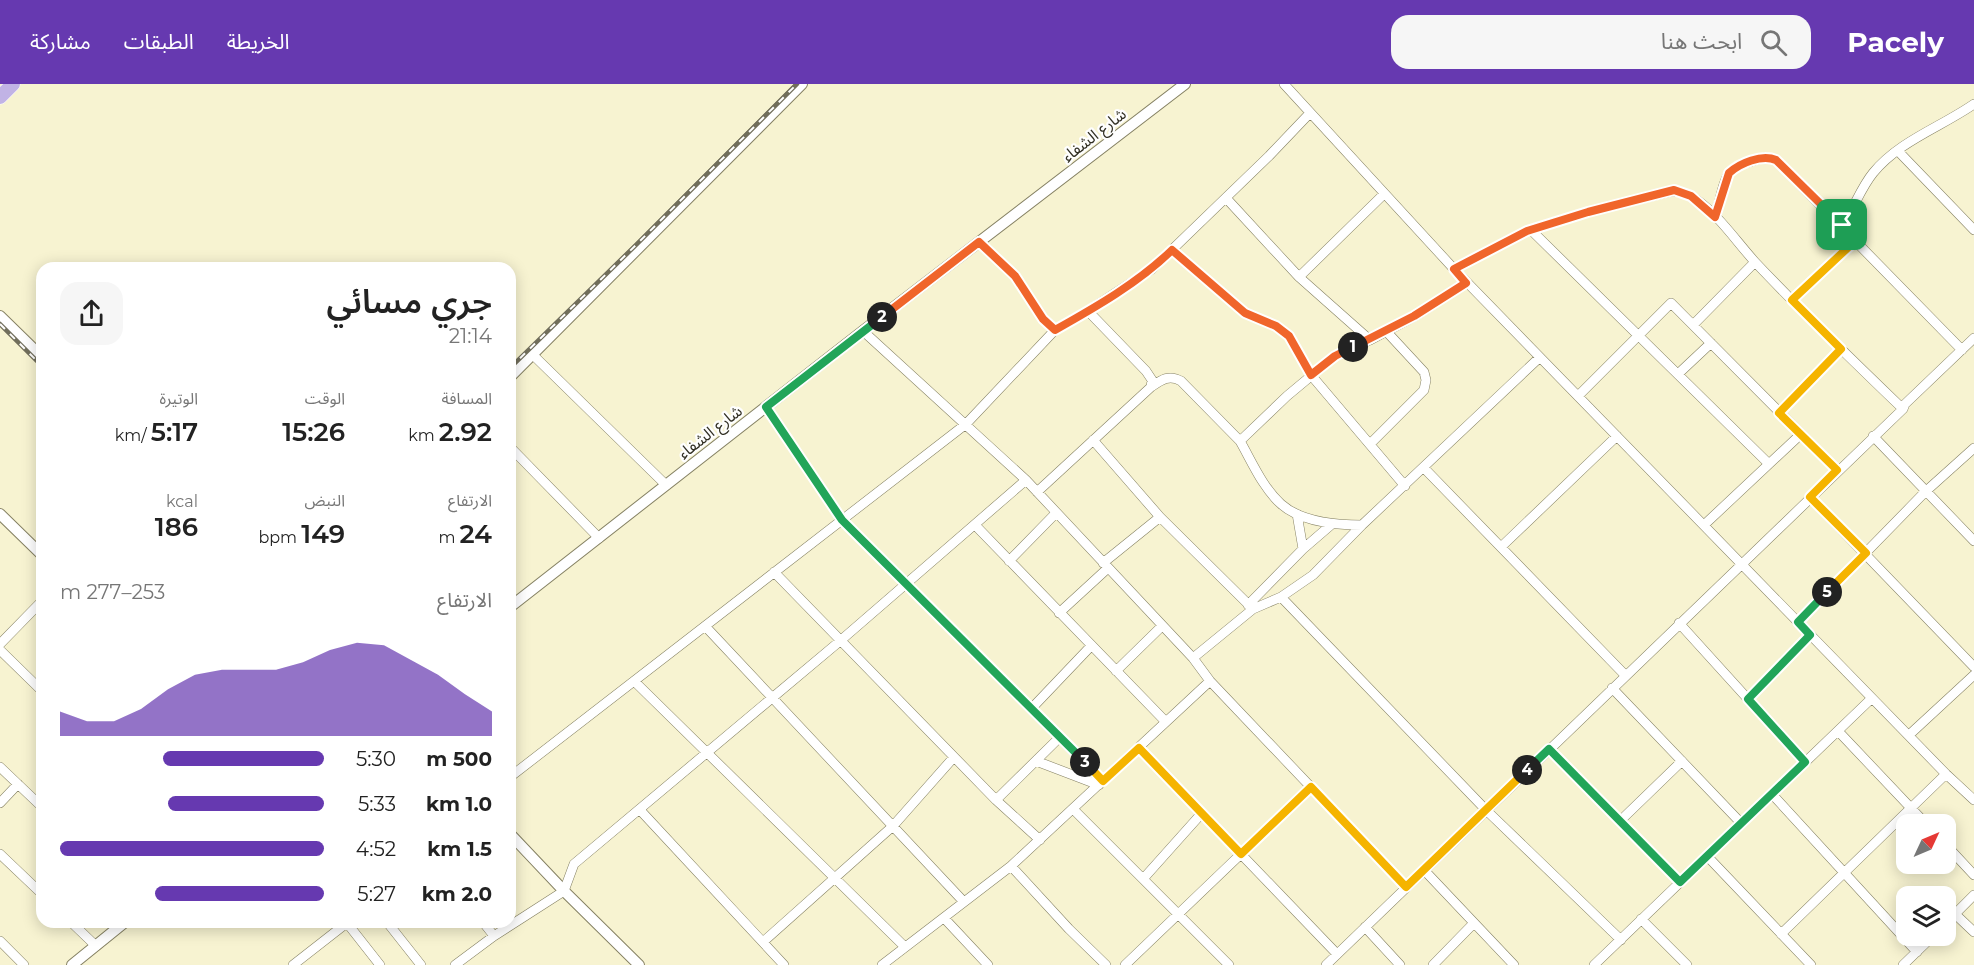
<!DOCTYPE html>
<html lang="ar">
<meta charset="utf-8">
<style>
body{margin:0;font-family:Montserrat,"Noto Sans Arabic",sans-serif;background:#f6f6f6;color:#222;direction:rtl;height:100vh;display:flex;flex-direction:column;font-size:22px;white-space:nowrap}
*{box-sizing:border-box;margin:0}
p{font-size:20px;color:#767676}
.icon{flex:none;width:33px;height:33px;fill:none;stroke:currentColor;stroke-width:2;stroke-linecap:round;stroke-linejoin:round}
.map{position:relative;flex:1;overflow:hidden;direction:ltr}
.panel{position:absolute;left:36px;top:178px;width:480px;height:666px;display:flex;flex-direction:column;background:#fff;border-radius:18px;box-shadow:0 3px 15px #0003;direction:rtl}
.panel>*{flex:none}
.needle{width:39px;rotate:46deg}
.fabs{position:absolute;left:1896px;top:730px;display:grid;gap:12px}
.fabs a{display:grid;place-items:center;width:60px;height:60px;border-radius:12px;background:#fff;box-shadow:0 3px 15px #0003;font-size:30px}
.pin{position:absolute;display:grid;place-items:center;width:51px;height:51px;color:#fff;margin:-26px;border-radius:12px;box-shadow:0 3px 9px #0006}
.km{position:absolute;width:30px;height:30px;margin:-15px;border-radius:50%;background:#222;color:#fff;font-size:16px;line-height:30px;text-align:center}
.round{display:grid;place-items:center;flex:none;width:63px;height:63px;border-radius:18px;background:#f6f6f6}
.headline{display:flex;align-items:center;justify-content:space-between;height:102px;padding:0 24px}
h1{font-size:33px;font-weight:600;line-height:45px}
.figures{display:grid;grid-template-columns:repeat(3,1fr);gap:9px;height:102px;padding:6px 24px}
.figures div{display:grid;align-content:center}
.figures b{font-size:26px;font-weight:600}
.figures small{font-size:16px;font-weight:400}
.figures p{font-size:16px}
.chart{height:168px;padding:12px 24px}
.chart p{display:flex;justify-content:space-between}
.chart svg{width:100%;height:108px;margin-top:6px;fill:#6639b0;opacity:.7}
ul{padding:0 24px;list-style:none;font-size:20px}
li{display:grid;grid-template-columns:96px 72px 1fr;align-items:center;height:45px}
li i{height:15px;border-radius:8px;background:#6639b0}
header{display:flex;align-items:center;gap:36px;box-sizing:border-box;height:84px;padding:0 30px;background:#6639b0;color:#fff}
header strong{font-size:28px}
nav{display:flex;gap:33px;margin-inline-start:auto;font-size:21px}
.search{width:420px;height:54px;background:#f6f6f6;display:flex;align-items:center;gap:15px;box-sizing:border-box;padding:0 21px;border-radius:18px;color:#767676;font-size:22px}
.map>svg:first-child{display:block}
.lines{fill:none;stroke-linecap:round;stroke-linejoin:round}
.minor-casing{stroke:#858163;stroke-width:10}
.tertiary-casing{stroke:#858163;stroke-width:12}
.primary-casing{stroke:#fff;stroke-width:15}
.minor{stroke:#fff;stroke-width:9}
.tertiary{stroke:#fff;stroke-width:10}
.primary{stroke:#c1b3e5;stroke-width:14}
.rail-casing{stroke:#716e5b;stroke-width:4.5}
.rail{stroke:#fefefe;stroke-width:2;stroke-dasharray:7;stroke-linecap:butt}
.split-1-casing{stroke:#fff;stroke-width:12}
.split-2-casing{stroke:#fff;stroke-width:12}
.split-3-casing{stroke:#fff;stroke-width:12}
.split-4-casing{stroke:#fff;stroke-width:12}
.split-5-casing{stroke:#fff;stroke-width:12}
.split-6-casing{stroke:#fff;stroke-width:12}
.split-1{stroke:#f0652b;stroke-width:8}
.split-2{stroke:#f0652b;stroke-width:8}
.split-3{stroke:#22a559;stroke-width:8}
.split-4{stroke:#f5b400;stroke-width:8}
.split-5{stroke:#22a559;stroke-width:8}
.split-6{stroke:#f5b400;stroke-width:8}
.labels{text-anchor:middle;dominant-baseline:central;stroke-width:4.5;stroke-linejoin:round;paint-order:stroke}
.street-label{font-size:16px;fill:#312f23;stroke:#fefefe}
</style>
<header>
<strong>Pacely</strong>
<div class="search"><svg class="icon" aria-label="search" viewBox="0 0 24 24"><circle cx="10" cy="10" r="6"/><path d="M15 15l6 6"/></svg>ابحث هنا</div>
<nav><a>الخريطة</a><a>الطبقات</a><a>مشاركة</a></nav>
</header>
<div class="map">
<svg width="1974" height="881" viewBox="0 0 1974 881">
<rect width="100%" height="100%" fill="#f7f3d1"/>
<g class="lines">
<defs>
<path id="minor" d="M1284,0l170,185 492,505 28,26
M1898,67l76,79
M1226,114l73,79 71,63
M1715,133c4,-11 8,-39 16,-46 6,-6 15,-8 22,-10 9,-3 14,-5 23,-1l186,190
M1842,141c12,-16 18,-36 31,-52 26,-32 68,-46 101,-69
M1531,146l238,234
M979,158l36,34 28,43 12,11 33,-19 64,-42 117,-113 41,-43
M1172,166l73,63 31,13 13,10 22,39 94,111
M1454,185l73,-38 61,-19 85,-21c6,1 13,2 18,5 26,16 44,44 64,66 48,51 98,99 148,147
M1299,193l85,-83
M1793,216l63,-60
M1088,227l58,60 6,9 -1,7
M1693,241l62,-63
M863,247l163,149 167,178 17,23 196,206
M532,270l134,131
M1678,290l33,-31
M1578,312l93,-93 166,167
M766,323l76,113 261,261
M1779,329l62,-64
M1873,352l101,105
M1093,356l67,77 -57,46
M1370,360l54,-54 2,-10 -2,-8 -38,-41
M510,363l89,91
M1424,384l201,207
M1037,408l114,-105c10,-7 18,-13 30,-6l59,60
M1810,413l164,170
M1297,430l6,35
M1160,433l93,92
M975,441l191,197
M1362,441c-25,0 -61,-3 -81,-21 -18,-16 -29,-42 -41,-63l47,-45 48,-40 35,-16 45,-24 51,-33
M1704,441l97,-91
M1501,463l116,-111
M1009,477l47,-48
M774,488l222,228 44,40
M1281,513l205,213 135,130
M1248,521l55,-56 29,-25
M1059,529l49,-45
M1798,538l127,-130 49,-44
M1679,539l126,139
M705,542l259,276
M0,560l42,-43
M0,566l42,41
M1193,574l60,-49 28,-12 32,-22 49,-50 177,-167
M1116,587l46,-45
M634,597l271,266
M1612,604l129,135
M1748,615l62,-64
M1031,625l60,-63
M1838,647l89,94
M1909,651l65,-60
M1139,664l198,206
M1549,665l131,133
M1036,677l63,24
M0,683l42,40
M510,693l456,-353 89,-94
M1772,710l145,158
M996,716l64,-63
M0,719l18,-19
M1073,725l156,156
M640,726l144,155
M1620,737l62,-60
M1946,761l28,30
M0,770l42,40
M1707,772l104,109
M1011,782l58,63 37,36
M1424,786l90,95
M1143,795l59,-66
M1955,830l19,18
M944,834l44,47
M1641,835l46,46
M71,838l25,24
M387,838l34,43
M483,838l11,14
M347,839l33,42
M1946,839l28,-28
M1365,843l35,38
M1781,850l165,-160
M0,857l24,24
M763,858l130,-116 61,-69
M293,881l55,-43
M455,881l39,-29 70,-45 10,-27 266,-223 186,-161
M882,881l129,-99 199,-185
M1125,881l186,-178
M1326,881l577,-556 2,-5 69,-66
M1433,881l41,-42
M1594,881l278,-267
M1903,881l30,-29"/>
<path id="tertiary" d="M0,232l42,41
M510,293l292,-293
M0,430l42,41
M510,523l353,-276 322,-247
M510,750l54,57 75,74
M72,881l53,-43"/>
<path id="primary" d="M0,13l13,-13"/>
</defs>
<use href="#minor" class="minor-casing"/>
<use href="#tertiary" class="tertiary-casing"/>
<use href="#primary" class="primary-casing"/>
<use href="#minor" class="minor"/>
<use href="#tertiary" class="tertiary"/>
<use href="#primary" class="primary"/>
<defs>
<path id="rail" d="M0,240l42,42
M510,284l126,-123 161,-161"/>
</defs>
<use href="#rail" class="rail-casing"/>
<use href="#rail" class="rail"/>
</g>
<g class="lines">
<defs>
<path id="split-1" d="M1353,263l61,-31 52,-33 -12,-14 73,-38 61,-19 86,-22 17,6 24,21 14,-44c11,-10 33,-19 47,-13l66,65"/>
<path id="split-2" d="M882,233l97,-75 36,34 28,43 12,11c41,-23 83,-47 117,-80l73,63 31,13 13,10 22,39 24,-19 18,-9"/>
<path id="split-3" d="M882,233l-116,90 76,113 243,242"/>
<path id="split-4" d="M1085,678l18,19 36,-33 102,106 70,-67 95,100 121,-117"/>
<path id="split-5" d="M1527,686l22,-21 131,133 125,-120 -57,-63 62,-64 -12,-13 29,-30"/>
<path id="split-6" d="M1827,508l39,-39 -56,-56 27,-27 -58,-57 62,-64 -49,-49 64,-60 -14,-15"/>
</defs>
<use href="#split-1" class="split-1-casing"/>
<use href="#split-2" class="split-2-casing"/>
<use href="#split-3" class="split-3-casing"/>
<use href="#split-4" class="split-4-casing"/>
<use href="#split-5" class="split-5-casing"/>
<use href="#split-6" class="split-6-casing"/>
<use href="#split-1" class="split-1"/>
<use href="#split-2" class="split-2"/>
<use href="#split-3" class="split-3"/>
<use href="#split-4" class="split-4"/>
<use href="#split-5" class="split-5"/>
<use href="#split-6" class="split-6"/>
</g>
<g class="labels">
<g class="street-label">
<text transform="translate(1094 51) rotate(-38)">شارع الشفاء</text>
<text transform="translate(710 348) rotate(-38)">شارع الشفاء</text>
</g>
</g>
</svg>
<div class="fabs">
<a><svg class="needle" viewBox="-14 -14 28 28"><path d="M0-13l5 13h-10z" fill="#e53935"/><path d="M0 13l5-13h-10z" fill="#767676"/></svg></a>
<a><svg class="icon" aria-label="layers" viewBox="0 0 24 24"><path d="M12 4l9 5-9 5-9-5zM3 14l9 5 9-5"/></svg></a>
</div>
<div class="pin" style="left:1842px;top:141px;background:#1e9e55"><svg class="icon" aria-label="arrive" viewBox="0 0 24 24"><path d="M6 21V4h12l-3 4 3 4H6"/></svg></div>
<b class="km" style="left:1353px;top:263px">1</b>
<b class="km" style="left:882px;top:233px">2</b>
<b class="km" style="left:1085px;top:678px">3</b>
<b class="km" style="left:1527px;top:686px">4</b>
<b class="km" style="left:1827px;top:508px">5</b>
<section class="panel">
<div class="headline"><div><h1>جري مسائي</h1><p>21:14</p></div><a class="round"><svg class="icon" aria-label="share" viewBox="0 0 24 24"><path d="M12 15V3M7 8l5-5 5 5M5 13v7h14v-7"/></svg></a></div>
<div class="figures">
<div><p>المسافة</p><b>2.92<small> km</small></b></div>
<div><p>الوقت</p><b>15:26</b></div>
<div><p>الوتيرة</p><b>5:17<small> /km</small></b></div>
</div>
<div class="figures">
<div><p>الارتفاع</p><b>24<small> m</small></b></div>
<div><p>النبض</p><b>149<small> bpm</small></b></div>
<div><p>kcal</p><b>186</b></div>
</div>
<div class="chart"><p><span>الارتفاع</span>253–277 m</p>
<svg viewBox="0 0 160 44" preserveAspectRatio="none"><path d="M0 44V34L10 38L20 38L30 33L40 25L50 19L60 17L70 17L80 17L90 14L100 9L110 6L120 7L130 13L140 19L150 27L160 34V44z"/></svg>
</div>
<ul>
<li><b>500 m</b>5:30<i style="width:61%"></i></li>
<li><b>1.0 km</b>5:33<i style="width:59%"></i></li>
<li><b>1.5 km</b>4:52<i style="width:100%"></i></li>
<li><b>2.0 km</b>5:27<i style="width:64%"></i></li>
</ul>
</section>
</div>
